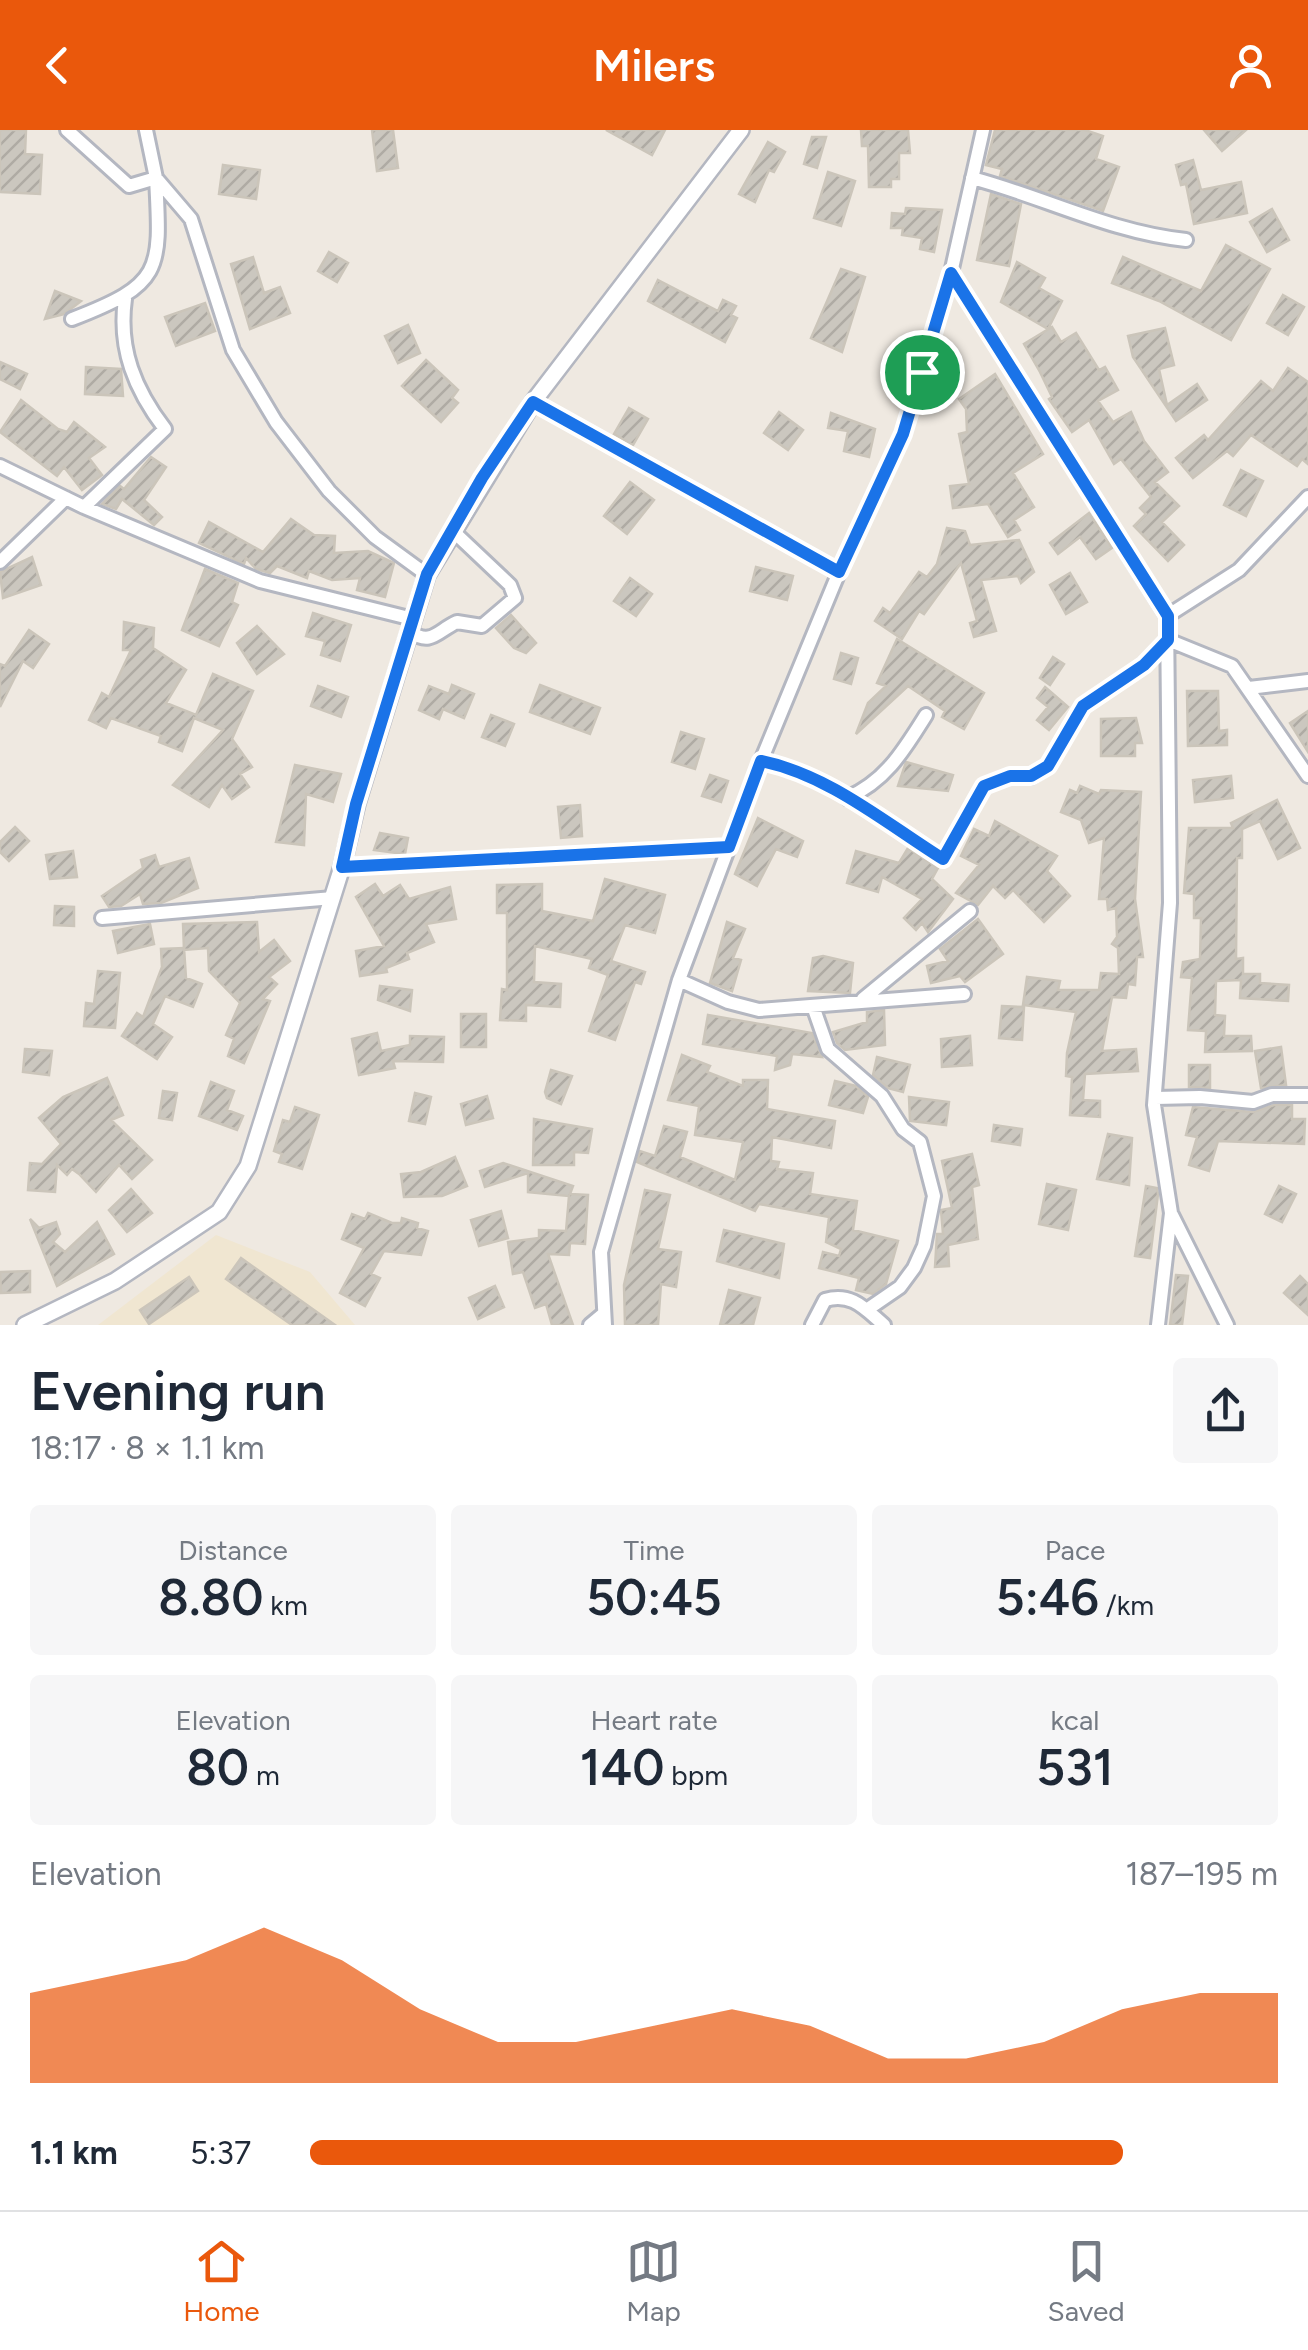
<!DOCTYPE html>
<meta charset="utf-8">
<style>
body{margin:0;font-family:Figtree,sans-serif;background:#f6f6f7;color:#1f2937;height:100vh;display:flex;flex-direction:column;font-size:38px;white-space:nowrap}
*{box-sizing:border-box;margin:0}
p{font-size:32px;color:#747a83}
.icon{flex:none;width:55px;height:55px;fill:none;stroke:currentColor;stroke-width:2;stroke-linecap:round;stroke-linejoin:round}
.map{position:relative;height:1195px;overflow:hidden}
.panel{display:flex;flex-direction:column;background:#fff;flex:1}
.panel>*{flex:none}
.pin{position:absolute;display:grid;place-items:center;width:85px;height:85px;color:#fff;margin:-42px;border:5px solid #fff;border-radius:50%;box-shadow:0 2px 10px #0007}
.round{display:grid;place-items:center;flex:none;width:105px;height:105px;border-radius:10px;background:#f6f6f7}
.headline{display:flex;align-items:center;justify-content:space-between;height:170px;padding:0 30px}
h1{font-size:55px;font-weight:600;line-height:75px}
.figures{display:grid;grid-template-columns:repeat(3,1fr);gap:15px;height:170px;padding:10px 30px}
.figures div{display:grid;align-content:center;border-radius:10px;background:#f6f6f7;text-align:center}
.figures b{font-size:50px;font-weight:600}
.figures small{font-size:28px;font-weight:400}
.figures p{font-size:28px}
.chart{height:280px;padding:20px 30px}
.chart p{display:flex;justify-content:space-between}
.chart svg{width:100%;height:180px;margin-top:10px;fill:#ea580c;opacity:.7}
ul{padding:0 30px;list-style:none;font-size:32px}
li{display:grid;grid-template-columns:160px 120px 1fr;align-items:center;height:75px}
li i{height:25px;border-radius:12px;background:#ea580c}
header{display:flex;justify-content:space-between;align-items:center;height:130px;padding:0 30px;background:#ea580c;color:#fff;font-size:45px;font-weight:600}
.menu{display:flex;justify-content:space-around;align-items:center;height:140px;border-top:2px solid #e0e1e3;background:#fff;font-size:28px;color:#747a83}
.menu a{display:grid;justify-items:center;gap:5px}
.menu .on{color:#ea580c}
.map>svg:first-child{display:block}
.education{fill:#f0e6d1}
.building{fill:url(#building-hatch);stroke:#cbc5ba;stroke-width:2.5}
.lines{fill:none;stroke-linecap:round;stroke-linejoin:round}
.minor-casing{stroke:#b4b7c1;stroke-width:18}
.tertiary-casing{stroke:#b4b7c1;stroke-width:20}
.minor{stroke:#fff;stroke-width:12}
.tertiary{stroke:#fff;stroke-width:15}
.route-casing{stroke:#fff;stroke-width:20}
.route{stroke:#1a73e8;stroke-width:12}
</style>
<header><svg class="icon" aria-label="back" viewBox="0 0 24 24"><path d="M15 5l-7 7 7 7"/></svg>Milers<svg class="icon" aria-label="person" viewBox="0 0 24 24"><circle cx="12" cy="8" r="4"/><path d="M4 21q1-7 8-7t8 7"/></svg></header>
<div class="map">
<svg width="1308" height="1195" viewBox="0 0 1308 1195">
<defs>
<pattern id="building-hatch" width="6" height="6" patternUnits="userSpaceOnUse" patternTransform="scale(2.5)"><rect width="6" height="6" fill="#cbc7bf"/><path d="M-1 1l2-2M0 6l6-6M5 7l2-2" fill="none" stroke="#afaba4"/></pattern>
</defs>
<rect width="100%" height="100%" fill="#efe9e1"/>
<path class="education" d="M216,1105l94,37 45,53h-257z"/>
<path class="building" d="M0,0h26l-1,24 17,1 -2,39 -40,-2z
M372,0h21l5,38 -21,3z
M606,0h59l-13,25z
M861,0h47l2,23h-11v26h-8v8h-22l-1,-41h-6z
M995,0h90l18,6 -7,23 23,8 -16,44 -103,-35 2,-7 -16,-4z
M1204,0h42l-24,21z
M812,7h14l-9,31 -13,-4z
M768,12l17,10 -11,20 -5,-2 -14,32 -16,-8z
M1193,30l8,30 40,-8 6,31 -53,11 -8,-40 -5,1 -5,-20z
M223,35l37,5 -4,29 -37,-5z
M828,42l27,9 -14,45 -27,-8z
M991,64l30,10 -12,62 -32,-6z
M906,78l36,2 -8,42 -14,-3 2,-11 -20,-3 1,-7h-12l1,-15 13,1z
M1272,79l17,31 -22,12 -17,-30z
M1226,115l44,24 -39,71 -72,-39 -47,-18 11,-26 78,34z
M329,122l19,11 -11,19 -19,-11z
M253,127l11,36 16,-6 10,26 -40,16 -19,-65z
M1017,132l28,16 -6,10 23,13 -14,28 -47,-27z
M841,139l24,8 -23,75 -31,-14z
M658,150l60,31 5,-11 13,6 -5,9 6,3 -12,24 -77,-41z
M55,161l26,10 -17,13 -19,5z
M1283,165l21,12 -16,28 -21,-12z
M205,173l10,28 -39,15 -11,-29z
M408,195l12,28 -22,10 -13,-27z
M1052,197l9,15 15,-9 23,37 6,-3 13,23 -20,11 15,21 18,-10 13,29 24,31 -13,10 24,24 -17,16 22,23 -16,16 -34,-35 12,-12 -6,-6 11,-11 -30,-38 -7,5 -25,-44 -17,12 -23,-33 3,-2 -12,-25 -16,-28z
M1165,198l9,37 -15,4 8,36 30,-21 10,16 -31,21 -43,-64 -5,-21z
M426,230l32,30 -6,8 6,5 -17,19 -39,-36z
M0,232l27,12 -7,15 -20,-10z
M86,237l35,2 2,27 -38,-2z
M1288,238l20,14v82l-6,-5 -5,7 -46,-31 -18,21 -6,-5 -34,27 -17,-20 28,-23 4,5 53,-59 12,10z
M995,244l48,80 -30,19 21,34 -20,13 6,10 -12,7 -20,-33 -35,4 -3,-22 19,-2 -10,-50 8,-2 -1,-23 -7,-10z
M21,270l37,29 9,3 7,-10 31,25 -16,11 13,17 -20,15 -18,-23 -7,9 -57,-44z
M629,278l19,11 -15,26 -19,-11z
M779,282l24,18 -15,20 -24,-17z
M831,283l44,16 -6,28 -25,-6 4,-20 -20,-3z
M151,327l15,10 -22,33 18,17 -8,8 -32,-26 -6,10 -14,-5 18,-18 4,3z
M1241,340l22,11 -17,35 -22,-11z
M630,352l24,18 -27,34 -23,-18z
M1089,383l23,35 -16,11 -16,-22 -22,17 -8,-11z
M291,389l23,16 21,1 -1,17 34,-2 26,12 -9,34 -28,-7 3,-12 -28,2 -23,-9 -2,7 -30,-12 -7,7 -14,-4 -10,-11 -2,6 -45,-21 10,-21 54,30z
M947,398l18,3 5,14 49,-5 15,32 -13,11 -3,-7 -37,4 15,51 -22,6 -4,-14 7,-2 -16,-58 -37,51 -5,-3 -17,28 -27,-18 8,-13 7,5 29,-41 8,5 10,-13z
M32,427l9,28 -38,13 -3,-26z
M756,437l37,9 -6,24 -37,-9z
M205,439l33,14 -6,19 6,3 -19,41 -37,-16z
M1070,443l17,29 -21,12 -16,-29z
M630,448l22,16 -16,22 -22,-15z
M313,483l38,12 -11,36 -19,-6 4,-14 -19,-5z
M511,485l25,28 -10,10 -12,-5 -18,-20z
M124,492l30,6 -1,20 33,22 -20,33 30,12 17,-41 40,17 -21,48 20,28 -12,7 9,13 -17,12 -10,-14 -13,22 -36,-22 50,-55 -29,-12 -12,33 -23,-9 2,-6 -50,-18 -5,10 -17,-8 13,-27 7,4 22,-47h-8z
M257,496l27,28 -27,20 -20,-31z
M29,500l20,14 -16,24 -10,-7 -23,46v-43l5,2z
M897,509l87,54 -20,36 -22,-12 3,-6 -37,-25 -52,48 12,-31 18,-17 -9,-3z
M841,523l17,5 -7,26 -17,-5z
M1053,527l11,7 -14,21 -10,-7z
M452,555l22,9 -10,24 -21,-9 -4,10 -20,-9 10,-24 20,8z
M540,555l60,23 -10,26 -60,-22z
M318,556l30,11 -7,20 -30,-11z
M1045,557l23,20 -19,23 -12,-10 11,-13 -11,-9z
M1187,561h31l1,40 8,-1v15l-39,1z
M1308,581v41l-18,-29z
M491,585l23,9 -9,22 -23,-9z
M1136,588l6,25h-7v13h-34v-37z
M681,602l23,7 -9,30 -23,-7z
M906,632l47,13 -5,16 -50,-5z
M295,635l46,9 -8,28 -27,-8 -2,51 -28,-3z
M710,645l18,6 -7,21 -19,-6z
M1231,646l2,22 -38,4 -2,-22z
M1080,656l19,8 2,-4 40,2 -6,107 8,58h-6l-2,28 -7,-1 -2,14 -14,-1 -10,54 34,-2 2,22 -53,3 -2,26 17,1v16l-30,-2 2,-38 -6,-1 1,-23 9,-41 -53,-7 4,-28 33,4 -2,9h41l2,-17 18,1 -1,-26 -6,-4 5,-7 -1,-29 -8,2 -1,-11h-8l5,-61 -15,5 -8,-23 -20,-8 9,-22 7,3z
M1277,670l23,48 -22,11 -18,-38 -18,8v29h-5l-1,101 7,-1v16h17v9l29,2 -1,16 -48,-3 1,-18 -25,1 -1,34 10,1 -1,20h27l1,15 -47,1 1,-21 -18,-1 4,-52 -11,-1 2,-15 17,-3 1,-41h-7v-24l-10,-1 5,-65h44l-2,-5z
M580,675l2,31 -21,2 -3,-31z
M758,688l45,23 -6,16 -21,-8 -19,37 -22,-12z
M995,691l62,35 -10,15 23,25 -26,26 -31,-32 -8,8 -12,-12 -15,19 -22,-12 23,-28 -18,-9 13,-27 15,7z
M15,697l14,14 -20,20 -9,-9v-10z
M380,703l28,5 -3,16 -31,-4z
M908,718l30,20 -6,11 21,20 -25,33 -6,-9 -6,7 -12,-12 18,-19 -40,-22 -4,15 -31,-9 9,-32 43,12z
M73,721l4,26 -27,2 -4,-24z
M155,725l4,12 30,-9 9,30 -37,15 -18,1 -3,-10 -19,12 -12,1 -7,-11 41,-28 -2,-8z
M605,749l60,16 -10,38 -30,-8 -14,36 34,11 -4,12 -6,-2 -20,58 -26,-9 19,-56 -19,-7 3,-9 -57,-13 -1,36 27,2 -1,23 -34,-2v16l-26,-1 2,-31 5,1v-77h-10v-28l45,-1v27l51,10z
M375,754l8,12 17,-11 9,14 41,-12 6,32 -30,5 8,18 -27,11 2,6 -23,9 1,4 -27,4 -4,-25 28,-5 -28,-49z
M55,776l19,1v19l-20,-1z
M978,789l25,35 -38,28 -5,-6 -29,7 -4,-17 21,-5 -8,-12z
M257,792l2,30 15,-12 16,21 -21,16 8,7 -14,15 7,2 -26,62 -16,-7 6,-17 -8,-4 14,-32 -31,-32 -1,-23 -24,2 -1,-26z
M727,792l18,7 -12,29 8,2 -9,31 -22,-8z
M150,794l4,20 -36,9 -5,-22z
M184,818l2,30 16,6 -9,23 -28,-11 -12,28 19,13 -15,22 -35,-23 15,-23 6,4 19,-50 -1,-18z
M823,826l30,7 -3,30 -42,-2 5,-33z
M98,841l22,2 -5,55 -31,-2 2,-23 8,1z
M380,856l32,4 -2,21 -32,-11z
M1002,876l22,1 -2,33 -23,-2z
M884,880l1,35 -40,5 -8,-7 -4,-11 34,-10v-10z
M461,884h25v33h-25z
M708,885l104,18 10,24 -30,-3 -2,11 -15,5 2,-14 -74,-12z
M377,903l4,18 29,-6v-9l34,1 -1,25 -50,-1 2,7 -36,7 -7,-36z
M970,906l2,29 -30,2 -1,-28z
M1281,917l5,38 -25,3 -6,-37z
M25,919l27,2 -3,24 -26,-3z
M682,925l28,11 -3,6 36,14v-6h25l-1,29 68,12 -4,27 -59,-11 -1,24 8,1 -2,7 36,4 -3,21 47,7 -4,29 45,11 -12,43 -13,10 -17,-4 3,-12 -40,-10 4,-16 16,4 2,-7 -15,-7 3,-25 -70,-13 -4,7 -118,-49 3,-11 15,5 9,-30 23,6 -7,25 55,23 8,-38 -48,-7 4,-29 -31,-6z
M877,927l33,8 -7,27 -15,-4 -15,-13z
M1189,935h21v23l-21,-1z
M551,940l21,6 -11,28 -14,-6 -2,-6z
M107,948l16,37 -12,5 41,40 -20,19 -13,-14 -23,27 -17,-18 -7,-5 -5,6 -10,-10 -2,27 -27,-2 2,-27 12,1 19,-20 -22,-26 24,-21z
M835,951l21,5 12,11 -5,16 -34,-8z
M211,952l23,9 -7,19 16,6 -6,14 -38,-14z
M163,961l14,2 -5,27 -13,-2z
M415,963l16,4 -6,27 -16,-3z
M487,966l6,22 -27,7 -5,-21z
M909,967l40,5 -3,23 -36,-4z
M1274,975h18v14h13l-1,25 -86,-3 -9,30 -20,-6 8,-28 -11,-2 7,-28 60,5z
M295,977l24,8 -17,54 -23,-7 3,-8 -8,-3 9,-31 7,2z
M534,989l58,10 -4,24 -14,-1v13h-41z
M994,995l28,4 -2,16 -28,-4z
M1108,1004l24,4 -3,47 -32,-6z
M972,1024l7,31 -7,2 6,52 -30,6 1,21 -14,1 2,-33h6l-2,-24 11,-2 -10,-47z
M455,1027l12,29 -25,10 -38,1 -3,-23 20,-2z
M503,1033l70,23 -3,8 18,1 -3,49 -15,-1 -1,12 -21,-1 25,71h-21l-6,-21 -11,4 -12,-36 -10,2 -5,-32 31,-4v-8l27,1 3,-35 -41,-4v-19l-43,14 -5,-16z
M1047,1054l29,6 -8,40 -29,-6z
M1146,1056l11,2 1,6 -8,64 -15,-2z
M1279,1056l17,8 -14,28 -17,-8z
M131,1059l21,24 -25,19 -18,-22z
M645,1060l25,5 -12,54 23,3 -5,35 -15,-3 -3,41h-33l-1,-40z
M501,1081l7,27 -29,8 -8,-26z
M368,1083l24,10h9l1,-5 16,5 -1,5 11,3 -7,24 -37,-4 -13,23 9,4 -15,28 -25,-13 24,-45 -22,-9 10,-25 13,5z
M30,1089l9,9 17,-6 4,12 -7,8 12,10 32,-30 17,32 -57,32z
M724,1100l60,14 -5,34 -62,-17z
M241,1128l94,67h-43l-66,-46z
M30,1141v21l-29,1 -1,-21z
M1176,1145l12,1 -6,49h-12z
M1300,1146l8,8v31l-24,-22z
M189,1147l9,14 -49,33 -9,-14z
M495,1156l9,21 -26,12 -9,-21z
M729,1160l31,8 -7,27h-33z"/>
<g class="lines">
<defs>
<path id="minor" d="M67,0l62,56 27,-8c5,93 7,106 -84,141
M146,0l10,48 35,41 42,131 43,72 53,69 46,46 52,38
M972,48c72,19 138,54 214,62
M951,143l216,343 3,287 -16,202 17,108 -13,112
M533,272l306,170
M0,336l84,41 176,74 153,38
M84,377l81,-78c-30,-39 -47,-80 -40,-130
M0,432l66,-64
M1167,486l72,-46 69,-73
M410,502c22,14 27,-1 47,-10l25,4 33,-28 -5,-13 -56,-53
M1249,558l59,-7
M761,631c68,14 123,61 182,98l41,-73 26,-10 21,1 17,-11 35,-60 61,-41 24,-25 64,26 76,110
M847,668c39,-17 57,-48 79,-83
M342,737l387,-20
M102,788l231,-20
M679,850l49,22 31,8 205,-16
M863,869l107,-88
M814,879l14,40 54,47 21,33 17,13 14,54 -10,50 -10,22 -14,19 -32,22
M1155,968l45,-1 53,5 19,-7h36
M1172,1085l55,110
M590,1195l12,-10
M605,1195l-4,-73 78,-272 82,-219 78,-189 64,-137 48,-162 32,-143
M812,1195l13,-25c27,-8 40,9 59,25"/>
<path id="tertiary" d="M25,1195l90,-44 104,-69 29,-46 94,-299 15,-64 70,-228 106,-173 208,-272"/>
</defs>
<use href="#minor" class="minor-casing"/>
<use href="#tertiary" class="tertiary-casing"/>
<use href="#minor" class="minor"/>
<use href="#tertiary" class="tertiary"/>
</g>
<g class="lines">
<defs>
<path id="route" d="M951,143l217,343v24l-24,25 -61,41 -35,60 -17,10h-21l-26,10 -41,73c-59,-37 -114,-84 -182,-98l-32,86 -387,20 14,-63 71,-230 55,-96 51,-76 306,170 64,-138z"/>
</defs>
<use href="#route" class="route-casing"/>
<use href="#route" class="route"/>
</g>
</svg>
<div class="pin" style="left:922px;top:242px;background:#1e9e55"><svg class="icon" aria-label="arrive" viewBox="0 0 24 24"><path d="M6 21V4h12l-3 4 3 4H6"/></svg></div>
</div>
<section class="panel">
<div class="headline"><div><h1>Evening run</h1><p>18:17 · 8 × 1.1 km</p></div><a class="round"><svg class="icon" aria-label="share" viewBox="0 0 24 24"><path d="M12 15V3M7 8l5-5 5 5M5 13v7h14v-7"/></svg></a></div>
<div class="figures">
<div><p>Distance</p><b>8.80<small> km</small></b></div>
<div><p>Time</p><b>50:45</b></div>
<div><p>Pace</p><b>5:46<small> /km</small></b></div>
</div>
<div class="figures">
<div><p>Elevation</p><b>80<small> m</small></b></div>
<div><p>Heart rate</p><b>140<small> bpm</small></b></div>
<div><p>kcal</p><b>531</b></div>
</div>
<div class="chart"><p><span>Elevation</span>187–195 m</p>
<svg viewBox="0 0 160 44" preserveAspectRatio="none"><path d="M0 44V22L10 18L20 14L30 6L40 14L50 26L60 34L70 34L80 30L90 26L100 30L110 38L120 38L130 34L140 26L150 22L160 22V44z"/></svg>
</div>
<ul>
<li><b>1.1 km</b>5:37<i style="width:84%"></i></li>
</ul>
</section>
<nav class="menu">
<a class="on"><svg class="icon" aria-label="home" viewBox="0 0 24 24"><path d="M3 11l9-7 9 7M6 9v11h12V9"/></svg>Home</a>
<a><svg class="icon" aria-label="map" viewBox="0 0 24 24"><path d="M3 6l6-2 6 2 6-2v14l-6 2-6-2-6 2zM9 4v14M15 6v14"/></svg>Map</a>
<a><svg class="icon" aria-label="saved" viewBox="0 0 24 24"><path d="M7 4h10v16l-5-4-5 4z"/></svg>Saved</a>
</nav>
